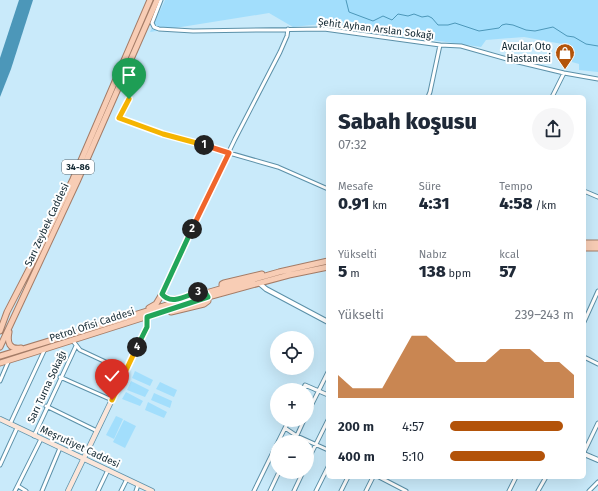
<!DOCTYPE html>
<html lang="tr">
<meta charset="utf-8">
<style>
body{margin:0;font-family:"Fira Sans",sans-serif;background:#f6f6f7;color:#1f2937;height:100vh;display:flex;flex-direction:column;font-size:15px;white-space:nowrap}
*{box-sizing:border-box;margin:0}
p{font-size:13px;color:#747a83}
.icon{flex:none;width:22px;height:22px;fill:none;stroke:currentColor;stroke-width:2;stroke-linecap:round;stroke-linejoin:round}
.map{position:relative;flex:1;overflow:hidden}
.side{position:absolute;left:326px;top:95px;width:260px;height:384px;display:flex;flex-direction:column;background:#fff;border-radius:6px;box-shadow:0 4px 16px #0002}
.side>*{flex:none}
.tools{position:absolute;left:270px;top:331px;display:grid;gap:8px}
.tools a{display:grid;place-items:center;width:44px;height:44px;border-radius:50%;background:#fff;box-shadow:0 4px 16px #0002;font-size:20px}
.pin{position:absolute;display:grid;place-items:center;width:34px;height:34px;color:#fff;margin:-41px -17px;border-radius:50% 50% 50% 0;rotate:-45deg;box-shadow:0 0 4px #0007}
.pin .icon{rotate:45deg}
.km{position:absolute;width:20px;height:20px;margin:-10px;border-radius:50%;background:#222;color:#fff;font-size:11px;line-height:20px;text-align:center}
.round{display:grid;place-items:center;flex:none;width:42px;height:42px;border-radius:21px;background:#f6f6f7}
.headline{display:flex;align-items:center;justify-content:space-between;height:68px;padding:0 12px}
h1{font-size:22px;font-weight:800;line-height:30px}
.figures{display:grid;grid-template-columns:repeat(3,1fr);gap:6px;height:68px;padding:4px 12px}
.figures div{display:grid;align-content:center}
.figures b{font-size:17px;font-weight:800}
.figures small{font-size:11px;font-weight:400}
.figures p{font-size:11px}
.chart{height:112px;padding:8px 12px}
.chart p{display:flex;justify-content:space-between}
.chart svg{width:100%;height:72px;margin-top:4px;fill:#b35309;opacity:.7}
ul{padding:0 12px;list-style:none;font-size:13px}
li{display:grid;grid-template-columns:64px 48px 1fr;align-items:center;height:30px}
li i{height:10px;border-radius:5px;background:#b35309}
.map>svg:first-child{display:block}
.green{fill:#a2defc}
.water{fill:#4c97b9}
.lines{fill:none;stroke-linecap:round;stroke-linejoin:round}
.stream{stroke:#4c97b9;stroke-width:1}
.minor-casing{stroke:#5b90a8;stroke-width:5}
.tertiary-casing{stroke:#5b90a8;stroke-width:6}
.secondary-casing{stroke:#5b90a8;stroke-width:6}
.primary-casing{stroke:#a47c67;stroke-width:7}
.minor{stroke:#fff;stroke-width:3}
.tertiary{stroke:#fff;stroke-width:4}
.secondary{stroke:#fbe6da;stroke-width:4.5}
.primary{stroke:#f8cdb5;stroke-width:5}
.split-1-casing{stroke:#fff;stroke-width:8}
.split-2-casing{stroke:#fff;stroke-width:8}
.split-3-casing{stroke:#fff;stroke-width:8}
.split-4-casing{stroke:#fff;stroke-width:8}
.split-5-casing{stroke:#fff;stroke-width:8}
.split-1{stroke:#f5b400;stroke-width:5}
.split-2{stroke:#f0652b;stroke-width:5}
.split-3{stroke:#22a559;stroke-width:5}
.split-4{stroke:#22a559;stroke-width:5}
.split-5{stroke:#f5b400;stroke-width:5}
.labels{text-anchor:middle;dominant-baseline:central;stroke-width:4;stroke-linejoin:round;paint-order:stroke}
.shield{fill:#fff;stroke:#58676e;stroke-width:1}
.shield-label{font-size:9px;font-weight:bold;fill:#102630}
.street-label{font-size:10px;fill:#102630;stroke:#fff}
.poi-label{font-size:10px;fill:#102630;stroke:#fff;text-anchor:end}
</style>
<div class="map">
<svg width="598" height="491" viewBox="0 0 598 491">
<rect width="100%" height="100%" fill="#c9eafa"/>
<path class="green" d="M165,0h433v72l-19,-2v-6l-7,-2 1,-16 -49,-9 -38,3 -5,7 -160,-23 -28,3 -24,-14 -119,19z
M135,371l18,9 -3,6 -18,-8z
M131,381l18,9 -4,7 -18,-7z
M160,382l17,8 -3,7 -18,-8z
M126,392l17,9 -3,5 -18,-7z
M154,393l18,8 -2,7 -19,-8z
M148,402l19,10 -3,6 -19,-8z
M116,416l7,3 -9,20 -8,-4z
M124,420l12,6 -11,22 -12,-6z"/>
<path class="water" d="M19,0h14l-22,69 -11,28v-39z"/>
<g class="lines">
<path class="stream" d="M346,0l3,12 24,9 10,-5 9,4 6,-6 10,2 6,-2 8,3 6,-1 4,2 6,7h10l7,-2 24,8 20,-3 3,-3 4,-1 7,1 13,5 9,1 18,-4 14,9 7,1 12,7 12,2"/>
<defs>
<path id="minor" d="M161,0l-9,23 2,4 5,2 34,2 131,-2 116,16 21,1 53,15 50,12 34,6
M428,97l2,-5 10,-47
M552,97l12,-24
M129,99l-10,20 44,15 115,33 50,22
M584,191l14,6
M162,294l19,-42 54,-113 45,-87 7,-16 1,-7
M584,322l14,-31
M73,341l7,9 45,21
M584,357l14,7
M60,377l52,23
M0,381l9,-21
M303,390l2,-5 23,10
M46,406l51,25
M307,414l21,-42
M10,424l35,-75
M285,428l12,8 31,14
M34,436l42,-90
M278,442l11,-22
M294,442l10,-22
M584,452l14,-29
M307,462l21,-42
M0,465l17,-37
M379,477l27,14
M18,486l8,5
M15,491l26,-52
M42,491l18,-43
M98,491l10,-21
M121,491l6,-12
M136,491l2,-6
M254,491l23,-47
M270,491l9,-19
M294,491l9,-19
M316,491l12,-24
M341,491l7,-14
M366,491l7,-14
M509,491l7,-14
M538,491l8,-14
M589,491l9,-9"/>
<path id="tertiary" d="M259,283l7,6 62,33
M584,454l14,6"/>
<path id="secondary" d="M0,419l152,72
M68,491l79,-164v-10"/>
<path id="primary" d="M584,243h14
M584,248h14
M222,290v-6l2,-1 38,-9
M149,308l7,-4 6,-10 7,6 8,-1
M171,312l33,-8 4,-3v-4
M0,331l7,-19 32,-62 34,-71 77,-179
M9,332c-2,10 0,18 12,16
M0,347l77,-165 80,-182
M0,356l206,-63 73,-21 49,-11
M0,363l29,-9 179,-57 81,-22 39,-8"/>
</defs>
<use href="#minor" class="minor-casing"/>
<use href="#tertiary" class="tertiary-casing"/>
<use href="#secondary" class="secondary-casing"/>
<use href="#primary" class="primary-casing"/>
<use href="#minor" class="minor"/>
<use href="#tertiary" class="tertiary"/>
<use href="#secondary" class="secondary"/>
<use href="#primary" class="primary"/>
</g>
<g class="lines">
<defs>
<path id="split-1" d="M129,99l-10,19 44,16 41,11"/>
<path id="split-2" d="M192,229l37,-76 -25,-8"/>
<path id="split-3" d="M192,229l-30,65c9,12 25,1 36,-2"/>
<path id="split-4" d="M137,347l10,-20v-10l61,-20 -3,-5h-7"/>
<path id="split-5" d="M112,400l25,-53"/>
</defs>
<use href="#split-1" class="split-1-casing"/>
<use href="#split-2" class="split-2-casing"/>
<use href="#split-3" class="split-3-casing"/>
<use href="#split-4" class="split-4-casing"/>
<use href="#split-5" class="split-5-casing"/>
<use href="#split-1" class="split-1"/>
<use href="#split-2" class="split-2"/>
<use href="#split-3" class="split-3"/>
<use href="#split-4" class="split-4"/>
<use href="#split-5" class="split-5"/>
</g>
<defs>
<symbol id="shop-pin" viewBox="-11 -11 22 30"><path d="M0 17L-7.5 6A9.5 9.5 0 1 1 7.5 6Z" fill="#b35309" stroke="#fff"/><path d="M-5-2.5h2.3a2.7 3.5 0 0 1 5.4 0H5L5.5 6h-11ZM-1.5-2.5h3a1.5 2.3 0 0 0-3 0Z" fill="#fff"/></symbol>
</defs>
<g fill-rule="evenodd">
<use href="#shop-pin" x="554" y="42" width="22" height="30"/>
</g>
<g class="labels">
<rect class="shield" x="62" y="160" width="32" height="14" rx="3"/>
<g class="shield-label">
<text x="78" y="167">34-86</text>
</g>
<g class="street-label">
<text transform="translate(376 29) rotate(7)">Şehit Ayhan Arslan Sokağı</text>
<text transform="translate(47 225) rotate(-65)">Sarı Zeybek Caddesi</text>
<text transform="translate(92 325) rotate(-18)">Petrol Ofisi Caddesi</text>
<text transform="translate(47 387) rotate(-65)">Sarı Turna Sokağı</text>
<text transform="translate(80 447) rotate(25)">Meşrutiyet Caddesi</text>
</g>
<g class="poi-label">
<text x="551" y="47">Avcılar Oto<tspan x="551" dy="12">Hastanesi</tspan></text>
</g>
</g>
</svg>
<div class="tools">
<a><svg class="icon" aria-label="locate" viewBox="0 0 24 24"><circle cx="12" cy="12" r="6"/><path d="M12 2v4M12 18v4M2 12h4M18 12h4"/></svg></a>
<a>+</a>
<a>−</a>
</div>
<div class="pin" style="left:129px;top:99px;background:#1e9e55"><svg class="icon" aria-label="arrive" viewBox="0 0 24 24"><path d="M6 21V4h12l-3 4 3 4H6"/></svg></div>
<div class="pin" style="left:112px;top:400px;background:#d93025"><svg class="icon" aria-label="check" viewBox="0 0 24 24"><path d="M5 12l5 5 9-10"/></svg></div>
<b class="km" style="left:204px;top:145px">1</b>
<b class="km" style="left:192px;top:229px">2</b>
<b class="km" style="left:198px;top:292px">3</b>
<b class="km" style="left:137px;top:347px">4</b>
<section class="side">
<div class="headline"><div><h1>Sabah koşusu</h1><p>07:32</p></div><a class="round"><svg class="icon" aria-label="share" viewBox="0 0 24 24"><path d="M12 15V3M7 8l5-5 5 5M5 13v7h14v-7"/></svg></a></div>
<div class="figures">
<div><p>Mesafe</p><b>0.91<small> km</small></b></div>
<div><p>Süre</p><b>4:31</b></div>
<div><p>Tempo</p><b>4:58<small> /km</small></b></div>
</div>
<div class="figures">
<div><p>Yükselti</p><b>5<small> m</small></b></div>
<div><p>Nabız</p><b>138<small> bpm</small></b></div>
<div><p>kcal</p><b>57</b></div>
</div>
<div class="chart"><p><span>Yükselti</span>239–243 m</p>
<svg viewBox="0 0 160 44" preserveAspectRatio="none"><path d="M0 44V30L10 38L20 38L30 38L40 22L50 6L60 6L70 14L80 22L90 22L100 22L110 14L120 14L130 14L140 22L150 22L160 30V44z"/></svg>
</div>
<ul>
<li><b>200 m</b>4:57<i style="width:91%"></i></li>
<li><b>400 m</b>5:10<i style="width:77%"></i></li>
</ul>
</section>
</div>
